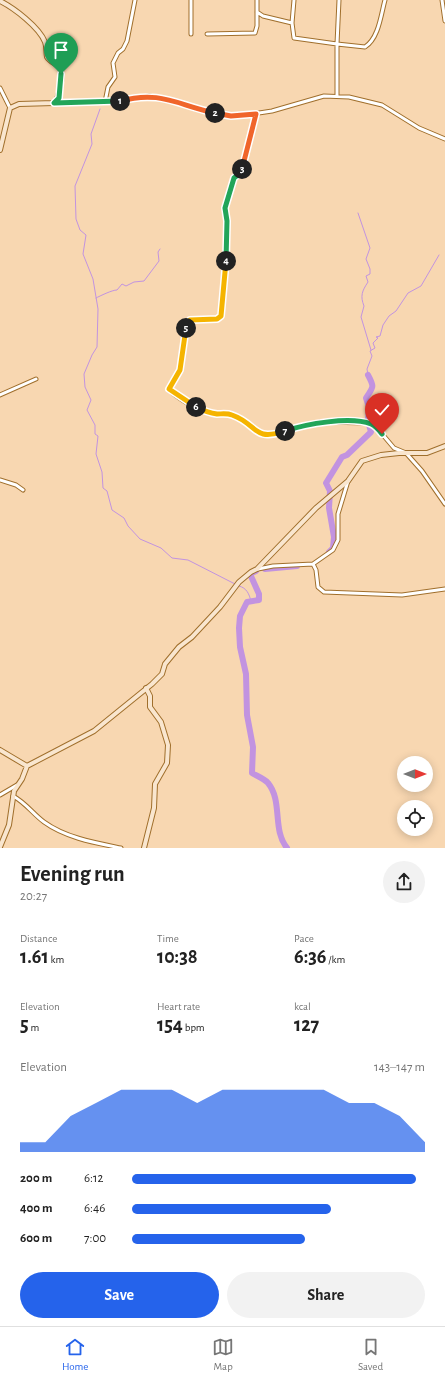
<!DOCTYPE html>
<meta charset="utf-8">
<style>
body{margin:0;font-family:"Alegreya Sans",sans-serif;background:#f2f2f2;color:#222;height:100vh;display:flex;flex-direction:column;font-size:15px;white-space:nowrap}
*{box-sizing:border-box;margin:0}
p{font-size:13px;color:#767676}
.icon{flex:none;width:22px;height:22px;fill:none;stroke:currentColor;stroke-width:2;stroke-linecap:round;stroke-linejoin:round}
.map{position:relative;height:848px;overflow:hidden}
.details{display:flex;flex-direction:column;background:#fff;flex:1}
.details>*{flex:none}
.needle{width:26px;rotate:90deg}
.fabs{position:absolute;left:397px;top:756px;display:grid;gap:8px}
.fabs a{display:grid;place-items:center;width:36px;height:36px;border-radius:50%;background:#fff;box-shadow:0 2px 10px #0003;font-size:20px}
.pin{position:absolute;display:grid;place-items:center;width:34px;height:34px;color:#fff;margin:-41px -17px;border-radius:50% 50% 50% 0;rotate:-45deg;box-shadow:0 0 4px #0007}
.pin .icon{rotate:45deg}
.km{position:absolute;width:20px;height:20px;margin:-10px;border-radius:50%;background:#222;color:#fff;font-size:11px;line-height:20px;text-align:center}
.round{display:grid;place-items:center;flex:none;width:42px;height:42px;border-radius:21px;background:#f2f2f2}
.overview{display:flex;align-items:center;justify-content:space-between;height:68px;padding:0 20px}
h1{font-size:22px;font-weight:600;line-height:30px}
.figures{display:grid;grid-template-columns:repeat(3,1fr);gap:6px;height:68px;padding:4px 20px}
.figures div{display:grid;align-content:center}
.figures b{font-size:20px;font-weight:600}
.figures small{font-size:11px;font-weight:400}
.figures p{font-size:11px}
.chart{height:112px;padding:8px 20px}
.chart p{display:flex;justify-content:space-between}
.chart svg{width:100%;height:72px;margin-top:4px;fill:#2563eb;opacity:.7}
.cta{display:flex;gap:8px;margin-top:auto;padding:8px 20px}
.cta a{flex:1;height:46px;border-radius:24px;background:#2563eb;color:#fff;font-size:16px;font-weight:600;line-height:46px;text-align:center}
.cta a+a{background:#f2f2f2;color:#222}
ul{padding:0 20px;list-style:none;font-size:13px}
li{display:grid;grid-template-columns:64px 48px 1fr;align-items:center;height:30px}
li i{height:10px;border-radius:5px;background:#2563eb}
.tab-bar{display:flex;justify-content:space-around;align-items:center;height:56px;border-top:1px solid #e0e0e0;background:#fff;font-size:11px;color:#767676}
.tab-bar a{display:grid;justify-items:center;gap:2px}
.tab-bar .selected{color:#2563eb}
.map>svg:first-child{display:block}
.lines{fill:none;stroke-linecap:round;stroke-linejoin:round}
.stream{stroke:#c293e0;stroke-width:1}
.river{stroke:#c293e0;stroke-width:6}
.street-casing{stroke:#a06f2c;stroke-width:5}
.secondary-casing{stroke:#a06f2c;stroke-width:6}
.street{stroke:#fff;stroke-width:3}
.secondary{stroke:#f9e6cf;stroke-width:4}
.split-1-casing{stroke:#fff;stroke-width:8}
.split-2-casing{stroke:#fff;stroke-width:8}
.split-3-casing{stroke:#fff;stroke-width:8}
.split-4-casing{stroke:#fff;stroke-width:8}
.split-5-casing{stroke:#fff;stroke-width:8}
.split-6-casing{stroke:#fff;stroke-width:8}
.split-7-casing{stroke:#fff;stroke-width:8}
.split-8-casing{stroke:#fff;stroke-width:8}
.split-1{stroke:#22a559;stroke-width:5}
.split-2{stroke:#f0652b;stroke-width:5}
.split-3{stroke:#f0652b;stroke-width:5}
.split-4{stroke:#22a559;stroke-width:5}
.split-5{stroke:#f5b400;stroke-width:5}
.split-6{stroke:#f5b400;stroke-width:5}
.split-7{stroke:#f5b400;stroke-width:5}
.split-8{stroke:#22a559;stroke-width:5}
</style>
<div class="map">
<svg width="445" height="848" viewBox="0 0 445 848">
<rect width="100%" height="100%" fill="#f8d7b1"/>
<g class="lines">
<path class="stream" d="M100,109l-9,25 1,10 -17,42 1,33 4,11 6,5 -3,19 10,25 5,30 -1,38 -5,8 -8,19 1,13 6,13 -4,10 8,15v9l3,2 -2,18 6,18 1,16 4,3 5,19 12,8 4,8 12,13 21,9 11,10 16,2 47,24
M358,213l12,35 -4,11 4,10v5l-4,2 2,6c-6,9 -8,14 -4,24l-3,11 10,33
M96,298c4,-2 16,-8 21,-8l5,-6 4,2 8,-4 10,-1 15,-20 -1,-9 2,-3
M368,375l-1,-6 5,-13 -2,-5 5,-3 -2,-5 5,-5 -2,-1 4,-1 3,-11 6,-9 7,-5 12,-18 13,-7 18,-31
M239,586c8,2 10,8 12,15"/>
<path class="river" d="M329,552l4,-4 1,-11 -5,-29 1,-17 -4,-8 16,-26 5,-2 24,-23 -3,-11 1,-14 -3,-9c7,-11 9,-10 2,-23
M265,569l32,-3
M256,571l-6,3 9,20v6l-12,2 -7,14 -1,12 1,19 6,27 1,41 6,32 -1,26c5,3 13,6 16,10 15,18 4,47 19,65"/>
<defs>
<path id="street" d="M442,0l3,21
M257,12l6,4 29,7 2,-23
M292,23l2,15 43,6 2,-44
M191,34v-34
M207,34l48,-1 2,-7v-26
M0,88l10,20
M337,96v-52l28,3c14,-9 16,-33 20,-47
M105,102l3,-15 7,-10 -2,-14 5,-10 5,-4 4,-8 8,-41
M54,103l61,-1 34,-6 18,3 42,13 30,4 33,-5 52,-15 25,1 33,8 37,23 26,11
M256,114l-15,57 -7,6 -9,30 2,14v25l-6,70 -4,3h-23l-7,3 -7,47 -11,18v3c13,11 30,21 47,24 5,0 11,-1 16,1 13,4 20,18 34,20l55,-13 49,1 7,5 17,20 12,5 16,18 23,33
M0,395l36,-16
M0,480l16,5 7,5
M313,564l3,6 2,17 6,5 78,3 43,-6
M258,569l15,-3 40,-2 20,-14 5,-10v-26l10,-33
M0,795l17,-10
M13,796c13,7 20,18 31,26 22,16 52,21 77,26"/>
<path id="secondary" d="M0,1c14,7 39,26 45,41 2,5 1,10 2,15 3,5 10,7 13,11 4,6 -1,31 -6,35l-35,1 -9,4 -10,42
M0,750l27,16 67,-35 58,-47 10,-10 3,-10 14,-17 13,-10 28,-30 19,-25 12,-10 6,-3 59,-61 32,-27 14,-20 19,-6 18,-2h28l18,-7
M0,847l9,-22 5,-34 8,-12 5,-13
M144,848l10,-40 1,-24 12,-21 1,-18 -7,-23 -11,-15v-11l-4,-8"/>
</defs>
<use href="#street" class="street-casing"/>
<use href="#secondary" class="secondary-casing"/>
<use href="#street" class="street"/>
<use href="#secondary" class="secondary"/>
</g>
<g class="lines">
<defs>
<path id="split-1" d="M61,74l-2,24 -5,5 66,-2"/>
<path id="split-2" d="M120,101c41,-11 57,4 95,12"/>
<path id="split-3" d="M215,113l16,3 25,-2 -14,55"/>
<path id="split-4" d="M226,261l1,-40 -2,-13 9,-30 6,-5 2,-4"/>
<path id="split-5" d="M186,328l4,-8 27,-1 4,-3 5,-55"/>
<path id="split-6" d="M186,328l-6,42 -11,19 27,18"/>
<path id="split-7" d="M196,407c6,3 13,6 21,7 5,0 10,-1 15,1 26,9 20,27 53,16"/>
<path id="split-8" d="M285,431c21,-7 65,-15 86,-7 5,2 8,6 11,10"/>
</defs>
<use href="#split-1" class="split-1-casing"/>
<use href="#split-2" class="split-2-casing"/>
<use href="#split-3" class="split-3-casing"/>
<use href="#split-4" class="split-4-casing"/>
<use href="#split-5" class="split-5-casing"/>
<use href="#split-6" class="split-6-casing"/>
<use href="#split-7" class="split-7-casing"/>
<use href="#split-8" class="split-8-casing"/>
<use href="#split-1" class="split-1"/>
<use href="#split-2" class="split-2"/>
<use href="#split-3" class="split-3"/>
<use href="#split-4" class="split-4"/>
<use href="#split-5" class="split-5"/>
<use href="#split-6" class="split-6"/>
<use href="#split-7" class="split-7"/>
<use href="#split-8" class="split-8"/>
</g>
</svg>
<div class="fabs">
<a><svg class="needle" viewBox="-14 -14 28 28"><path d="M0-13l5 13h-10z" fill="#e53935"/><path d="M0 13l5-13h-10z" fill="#767676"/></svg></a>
<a><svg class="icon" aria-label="locate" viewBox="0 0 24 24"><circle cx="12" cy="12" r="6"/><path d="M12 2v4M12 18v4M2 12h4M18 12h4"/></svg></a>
</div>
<div class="pin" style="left:61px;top:74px;background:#1e9e55"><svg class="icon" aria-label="arrive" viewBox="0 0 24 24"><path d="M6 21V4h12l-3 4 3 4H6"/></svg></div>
<div class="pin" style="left:382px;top:434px;background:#d93025"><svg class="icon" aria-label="check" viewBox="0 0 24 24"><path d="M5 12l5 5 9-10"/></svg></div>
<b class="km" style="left:120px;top:101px">1</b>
<b class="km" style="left:215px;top:113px">2</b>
<b class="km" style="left:242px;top:169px">3</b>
<b class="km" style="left:226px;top:261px">4</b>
<b class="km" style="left:186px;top:328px">5</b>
<b class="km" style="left:196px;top:407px">6</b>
<b class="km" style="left:285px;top:431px">7</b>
</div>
<section class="details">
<div class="overview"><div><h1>Evening run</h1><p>20:27</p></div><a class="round"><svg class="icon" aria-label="share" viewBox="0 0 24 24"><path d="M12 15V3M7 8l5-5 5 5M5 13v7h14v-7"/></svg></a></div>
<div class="figures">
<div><p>Distance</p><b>1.61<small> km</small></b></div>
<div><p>Time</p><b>10:38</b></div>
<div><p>Pace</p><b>6:36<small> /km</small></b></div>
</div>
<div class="figures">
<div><p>Elevation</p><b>5<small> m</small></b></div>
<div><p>Heart rate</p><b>154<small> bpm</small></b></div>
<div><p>kcal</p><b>127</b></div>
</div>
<div class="chart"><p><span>Elevation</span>143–147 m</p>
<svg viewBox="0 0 160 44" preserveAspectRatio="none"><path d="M0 44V38L10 38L20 22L30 14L40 6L50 6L60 6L70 14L80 6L90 6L100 6L110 6L120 6L130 14L140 14L150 22L160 38V44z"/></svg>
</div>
<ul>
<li><b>200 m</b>6:12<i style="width:97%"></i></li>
<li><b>400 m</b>6:46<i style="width:68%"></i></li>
<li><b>600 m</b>7:00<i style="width:59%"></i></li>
</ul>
<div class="cta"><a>Save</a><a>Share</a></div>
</section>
<nav class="tab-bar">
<a class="selected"><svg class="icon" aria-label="home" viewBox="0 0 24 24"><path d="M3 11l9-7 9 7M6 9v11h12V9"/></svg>Home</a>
<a><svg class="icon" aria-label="map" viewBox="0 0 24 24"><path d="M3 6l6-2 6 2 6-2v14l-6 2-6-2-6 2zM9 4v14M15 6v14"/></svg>Map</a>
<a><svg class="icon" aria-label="saved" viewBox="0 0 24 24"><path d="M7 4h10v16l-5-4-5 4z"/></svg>Saved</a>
</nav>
